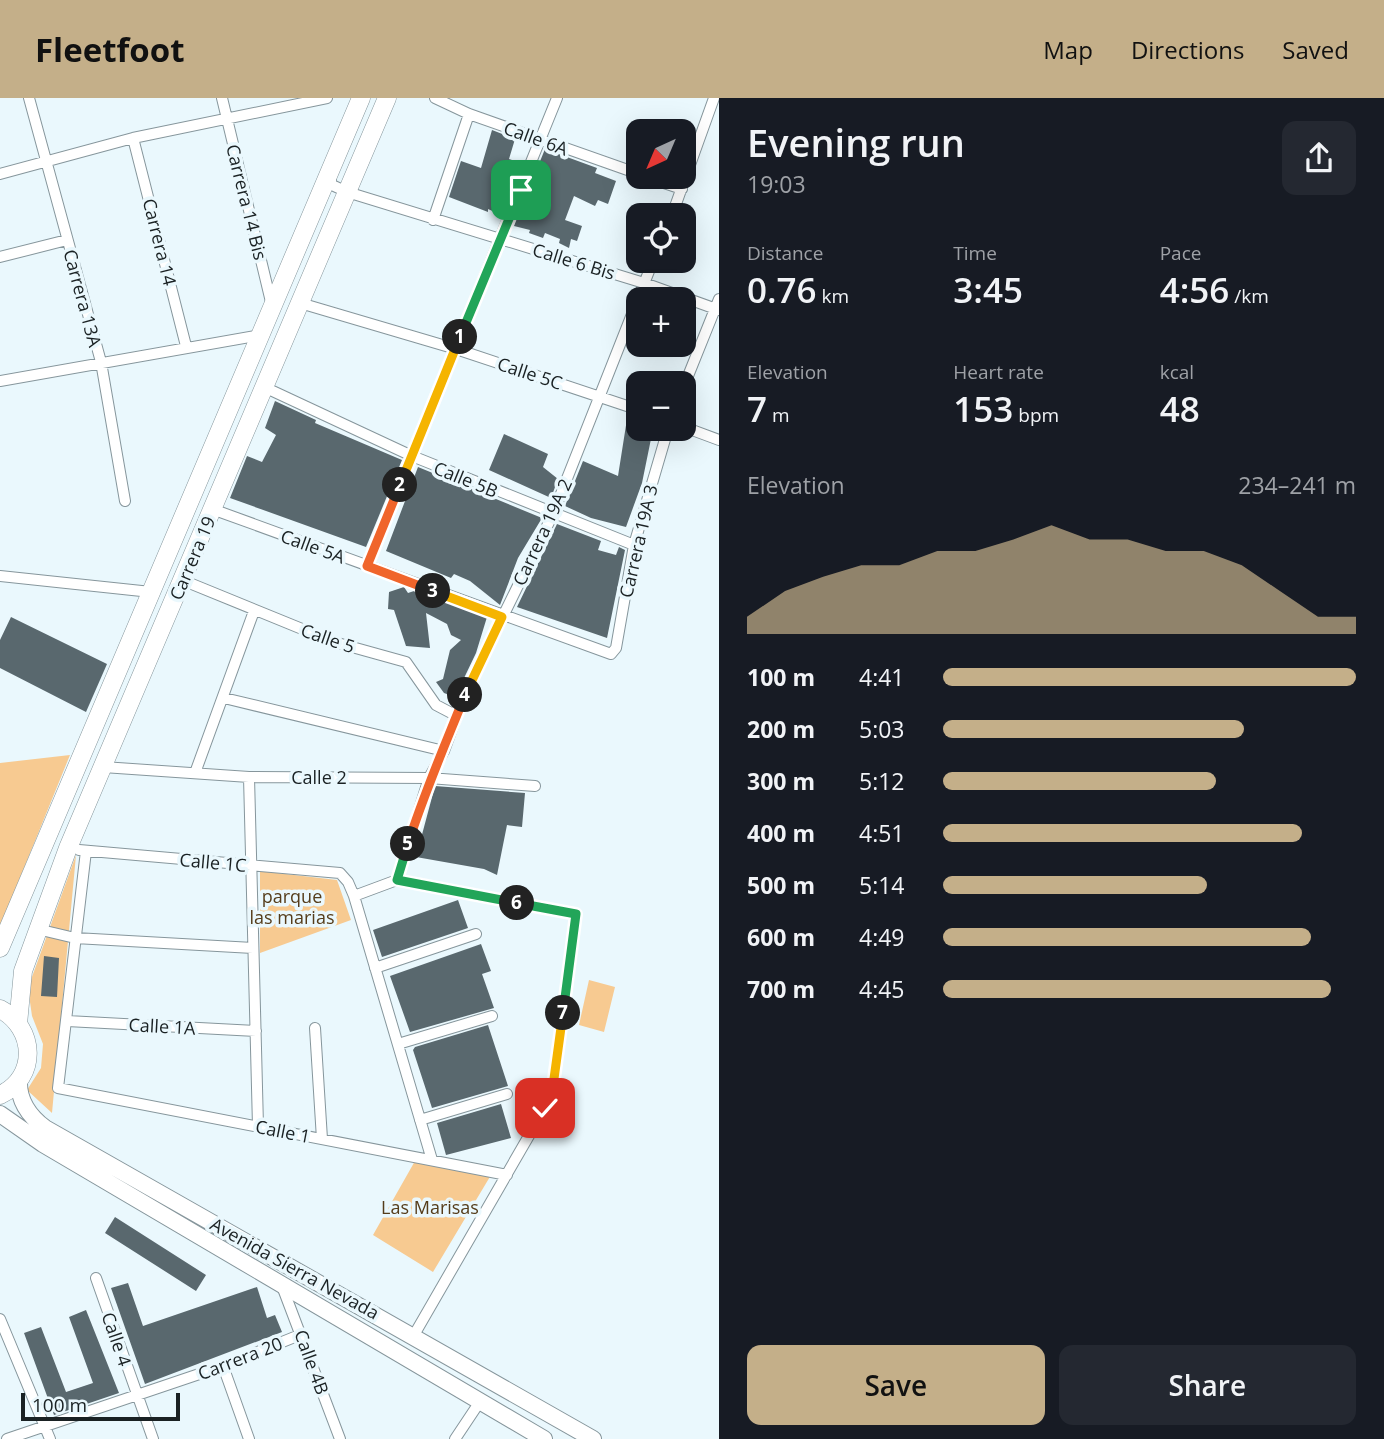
<!DOCTYPE html>
<meta charset="utf-8">
<style>
body{margin:0;font-family:"Open Sans",sans-serif;background:#242831;color:#f1f3f6;height:100vh;display:flex;flex-direction:column;font-size:26px;white-space:nowrap}
*{box-sizing:border-box;margin:0}
p{font-size:23px;color:#9ea1a6}
.icon{flex:none;width:38px;height:38px;fill:none;stroke:currentColor;stroke-width:2;stroke-linecap:round;stroke-linejoin:round}
.map{position:relative;flex:1;overflow:hidden}
.side{display:flex;flex-direction:column;background:#171b24;width:665px}
.side>*{flex:none}
.needle{width:46px;rotate:224deg}
.controls{position:absolute;left:626px;top:21px;display:grid;gap:14px}
.controls a{display:grid;place-items:center;width:70px;height:70px;border-radius:14px;background:#171b24;box-shadow:0 7px 28px #0002;font-size:35px}
.scale{position:absolute;left:21px;bottom:18px;width:159px;box-sizing:border-box;padding-left:7px;border:4px solid #1a2123;border-top:0;font-size:19px;line-height:24px;white-space:nowrap;color:#1a2123;-webkit-text-stroke:5px #eaf8fd;paint-order:stroke}
.pin{position:absolute;display:grid;place-items:center;width:60px;height:60px;color:#fff;margin:-30px;border-radius:14px;box-shadow:0 4px 10px #0006}
.km{position:absolute;width:35px;height:35px;margin:-18px;border-radius:50%;background:#222;color:#fff;font-size:19px;line-height:35px;text-align:center}
.round{display:grid;place-items:center;flex:none;width:74px;height:74px;border-radius:14px;background:#242831}
.headline{display:flex;align-items:center;justify-content:space-between;height:119px;padding:0 28px}
h1{font-size:38px;font-weight:600;line-height:52px}
.metrics{display:grid;grid-template-columns:repeat(3,1fr);gap:10px;height:119px;padding:7px 28px}
.metrics div{display:grid;align-content:center}
.metrics b{font-size:35px;font-weight:600}
.metrics small{font-size:19px;font-weight:400}
.metrics p{font-size:19px}
.chart{height:196px;padding:14px 28px}
.chart p{display:flex;justify-content:space-between}
.chart svg{width:100%;height:126px;margin-top:7px;fill:#c4af89;opacity:.7}
.button{display:flex;gap:14px;margin-top:auto;padding:14px 28px}
.button a{flex:1;height:80px;border-radius:14px;background:#c4af89;color:#111;font-size:28px;font-weight:600;line-height:80px;text-align:center}
.button a+a{background:#242831;color:#f1f3f6}
ul{padding:0 28px;list-style:none;font-size:23px}
li{display:grid;grid-template-columns:112px 84px 1fr;align-items:center;height:52px}
li i{height:18px;border-radius:9px;background:#c4af89}
header{display:flex;align-items:center;gap:42px;box-sizing:border-box;height:98px;padding:0 35px;background:#c4af89;color:#111}
header strong{font-size:33px}
nav{display:flex;gap:38px;margin-inline-start:auto;font-size:24px}
main{display:flex;flex:1;min-height:0}
.map>svg:first-child{display:block}
.green{fill:#f7ca91}
.building{fill:#59686e}
.lines{fill:none;stroke-linecap:round;stroke-linejoin:round}
.minor-casing{stroke:#86969c;stroke-width:12}
.secondary-casing{stroke:#86969c;stroke-width:18}
.trunk-casing{stroke:#86969c;stroke-width:19}
.minor{stroke:#fff;stroke-width:10}
.secondary{stroke:#fff;stroke-width:16}
.trunk{stroke:#fff;stroke-width:18}
.split-1-casing{stroke:#fff;stroke-width:14}
.split-2-casing{stroke:#fff;stroke-width:14}
.split-3-casing{stroke:#fff;stroke-width:14}
.split-4-casing{stroke:#fff;stroke-width:14}
.split-5-casing{stroke:#fff;stroke-width:14}
.split-6-casing{stroke:#fff;stroke-width:14}
.split-7-casing{stroke:#fff;stroke-width:14}
.split-8-casing{stroke:#fff;stroke-width:14}
.split-1{stroke:#22a559;stroke-width:9}
.split-2{stroke:#f5b400;stroke-width:9}
.split-3{stroke:#f0652b;stroke-width:9}
.split-4{stroke:#f5b400;stroke-width:9}
.split-5{stroke:#f0652b;stroke-width:9}
.split-6{stroke:#22a559;stroke-width:9}
.split-7{stroke:#22a559;stroke-width:9}
.split-8{stroke:#f5b400;stroke-width:9}
.labels{text-anchor:middle;dominant-baseline:central;stroke-width:7;stroke-linejoin:round;paint-order:stroke}
.street-label{font-size:18px;fill:#1a2123;stroke:#eaf8fd}
.park-label{font-size:18px;fill:#553c1a;stroke:#eaf8fd}
</style>
<header>
<strong>Fleetfoot</strong>
<nav><a>Map</a><a>Directions</a><a>Saved</a></nav>
</header>
<main>
<div class="map">
<svg width="719" height="1341" viewBox="0 0 719 1341">
<rect width="100%" height="100%" fill="#eaf8fd"/>
<path class="green" d="M70,657l-70,172v-164z
M76,757l-24,258 -25,-23 14,-22 2,-24 -11,-28 -4,-28z
M260,773l77,9 14,40 -91,33z
M589,882l26,7 -11,45 -25,-7z
M415,1063l76,14 -58,97 -60,-37z"/>
<path class="building" d="M492,32l23,9 -6,20 6,2 -18,52 -9,-4v3l-39,-15 12,-36 20,7z
M545,51l52,19 -2,5 21,8 -8,23 -10,-4 -3,6 -21,-10 -9,24 17,6 -5,15 -6,-2 -2,9 -10,-5 1,-4 -15,-6 -2,5 -14,-5 1,-3 -16,-4z
M275,303l41,19 -1,3 87,37 -36,87 -136,-49 17,-42 15,6 14,-27 -11,-7z
M627,321l12,2v8h14l-11,54 -16,44 -35,-9 -26,-12 18,-45 35,15z
M504,336l44,20 -5,13 15,12 -7,19 -62,-28z
M418,369l124,51 -24,40 -18,47 -30,-24 -16,-7 -3,4 -65,-27z
M557,426l44,17 -3,9 18,5 3,-8 6,3 -18,88 -90,-31z
M404,489l4,6 6,-2 73,26 -11,36 -21,44 -11,-4 -8,-11 7,-3 7,-29 11,-10 -10,-5 -4,-11 -21,-11 4,35 -24,-2 -12,-36 -6,-1 1,-17z
M11,519l96,47 -21,48 -86,-44v-28z
M435,688l90,7 -3,34 -15,-2 -10,50 -13,-6 -68,-12z
M458,802l10,28 -86,29 -9,-27z
M481,846l10,27 -9,3 12,34 -84,24 -20,-56z
M44,858l15,2 -2,39 -16,-1z
M488,927l20,61 -76,22 -19,-58 2,-3z
M501,1006l10,34 -65,17 -9,-32z
M115,1119l91,58 -10,16 -91,-58z
M128,1185l15,43 114,-39 10,31 8,-3 7,17 -137,52 -34,-96z
M86,1212l33,83 -65,22 -30,-82 17,-6 25,65 27,-9 -24,-66z"/>
<g class="lines">
<defs>
<path id="minor" d="M29,0l72,264 24,139
M222,0l50,208
M435,0l34,16 170,60
M133,40l53,208
M0,76l133,-36 194,-40
M330,78l2,9 15,7 297,91 75,27
M646,79l36,12
M672,117l42,-117
M433,122l36,-106
M0,159l67,-17
M300,205l156,46 183,61
M0,283l261,-46
M684,288l35,-87
M264,289l148,69 222,89
M684,329l35,13
M212,411l399,145 5,-6 18,-103 34,-116
M367,468l190,-468
M0,478l151,16
M182,482l152,62 72,20 30,43 21,11
M224,600l220,53
M103,669l146,10 180,1 106,8
M195,675l59,-162
M249,679l9,349
M79,752l261,23 8,9 6,14 78,264
M86,753l-28,237 449,87
M397,782l32,-102 15,-27 20,-55 89,-182 100,-253
M354,798l43,-16 179,34 -23,172 -8,22 -131,227
M37,831l38,9 178,10
M375,870l101,-34
M67,923l189,10
M315,930l7,111
M398,946l94,-28
M420,1022l87,-26
M96,1180l57,161
M282,1188l58,153
M0,1221l50,120
M223,1268l26,73
M7,1341l216,-73 79,-32
M455,1341l24,-36"/>
<path id="secondary" d="M19,982c-1,21 10,36 26,48l548,311
M0,1016l43,30 501,295"/>
<path id="trunk" d="M0,850l361,-850
M0,911c36,19 38,69 0,86
M18,926l5,-53 45,-123 319,-750"/>
</defs>
<use href="#minor" class="minor-casing"/>
<use href="#secondary" class="secondary-casing"/>
<use href="#trunk" class="trunk-casing"/>
<use href="#minor" class="minor"/>
<use href="#secondary" class="secondary"/>
<use href="#trunk" class="trunk"/>
</g>
<g class="lines">
<defs>
<path id="split-1" d="M460,239l61,-147"/>
<path id="split-2" d="M400,387l60,-148"/>
<path id="split-3" d="M400,387l-33,81 66,25"/>
<path id="split-4" d="M433,493l69,26 -37,78"/>
<path id="split-5" d="M408,746c16,-51 37,-99 57,-149"/>
<path id="split-6" d="M408,746l-11,36 120,23"/>
<path id="split-7" d="M517,805l59,11 -13,99"/>
<path id="split-8" d="M545,1010l8,-22 10,-73"/>
</defs>
<use href="#split-1" class="split-1-casing"/>
<use href="#split-2" class="split-2-casing"/>
<use href="#split-3" class="split-3-casing"/>
<use href="#split-4" class="split-4-casing"/>
<use href="#split-5" class="split-5-casing"/>
<use href="#split-6" class="split-6-casing"/>
<use href="#split-7" class="split-7-casing"/>
<use href="#split-8" class="split-8-casing"/>
<use href="#split-1" class="split-1"/>
<use href="#split-2" class="split-2"/>
<use href="#split-3" class="split-3"/>
<use href="#split-4" class="split-4"/>
<use href="#split-5" class="split-5"/>
<use href="#split-6" class="split-6"/>
<use href="#split-7" class="split-7"/>
<use href="#split-8" class="split-8"/>
</g>
<g class="labels">
<g class="street-label">
<text transform="translate(536 40) rotate(20)">Calle 6A</text>
<text transform="translate(247 104) rotate(76)">Carrera 14 Bis</text>
<text transform="translate(160 144) rotate(76)">Carrera 14</text>
<text transform="translate(574 163) rotate(17)">Calle 6 Bis</text>
<text transform="translate(83 200) rotate(75)">Carrera 13A</text>
<text transform="translate(530 275) rotate(18)">Calle 5C</text>
<text transform="translate(466 381) rotate(22)">Calle 5B</text>
<text transform="translate(542 434) rotate(-65)">Carrera 19A 2</text>
<text transform="translate(638 443) rotate(-77)">Carrera 19A 3</text>
<text transform="translate(313 448) rotate(20)">Calle 5A</text>
<text transform="translate(192 460) rotate(-67)">Carrera 19</text>
<text transform="translate(328 540) rotate(19)">Calle 5</text>
<text x="319" y="679">Calle 2</text>
<text transform="translate(213 764) rotate(5)">Calle 1C</text>
<text transform="translate(162 928) rotate(3)">Calle 1A</text>
<text transform="translate(283 1033) rotate(11)">Calle 1</text>
<text transform="translate(295 1170) rotate(29)">Avenida Sierra Nevada</text>
<text transform="translate(117 1241) rotate(71)">Calle 4</text>
<text transform="translate(240 1260) rotate(-21)">Carrera 20</text>
<text transform="translate(312 1264) rotate(70)">Calle 4B</text>
</g>
<g class="park-label">
<text x="292" y="798">parque<tspan x="292" dy="21">las marias</tspan></text>
<text x="430" y="1109">Las Marisas</text>
</g>
</g>
</svg>
<div class="controls">
<a><svg class="needle" viewBox="-14 -14 28 28"><path d="M0-13l5 13h-10z" fill="#e53935"/><path d="M0 13l5-13h-10z" fill="#9ea1a6"/></svg></a>
<a><svg class="icon" aria-label="locate" viewBox="0 0 24 24"><circle cx="12" cy="12" r="6"/><path d="M12 2v4M12 18v4M2 12h4M18 12h4"/></svg></a>
<a>+</a>
<a>−</a>
</div>
<div class="scale">100 m</div>
<div class="pin" style="left:521px;top:92px;background:#1e9e55"><svg class="icon" aria-label="arrive" viewBox="0 0 24 24"><path d="M6 21V4h12l-3 4 3 4H6"/></svg></div>
<div class="pin" style="left:545px;top:1010px;background:#d93025"><svg class="icon" aria-label="check" viewBox="0 0 24 24"><path d="M5 12l5 5 9-10"/></svg></div>
<b class="km" style="left:460px;top:239px">1</b>
<b class="km" style="left:400px;top:387px">2</b>
<b class="km" style="left:433px;top:493px">3</b>
<b class="km" style="left:465px;top:597px">4</b>
<b class="km" style="left:408px;top:746px">5</b>
<b class="km" style="left:517px;top:805px">6</b>
<b class="km" style="left:563px;top:915px">7</b>
</div>
<section class="side">
<div class="headline"><div><h1>Evening run</h1><p>19:03</p></div><a class="round"><svg class="icon" aria-label="share" viewBox="0 0 24 24"><path d="M12 15V3M7 8l5-5 5 5M5 13v7h14v-7"/></svg></a></div>
<div class="metrics">
<div><p>Distance</p><b>0.76<small> km</small></b></div>
<div><p>Time</p><b>3:45</b></div>
<div><p>Pace</p><b>4:56<small> /km</small></b></div>
</div>
<div class="metrics">
<div><p>Elevation</p><b>7<small> m</small></b></div>
<div><p>Heart rate</p><b>153<small> bpm</small></b></div>
<div><p>kcal</p><b>48</b></div>
</div>
<div class="chart"><p><span>Elevation</span>234–241 m</p>
<svg viewBox="0 0 160 44" preserveAspectRatio="none"><path d="M0 44V38L10 29L20 24L30 20L40 20L50 15L60 15L70 11L80 6L90 11L100 11L110 15L120 15L130 20L140 29L150 38L160 38V44z"/></svg>
</div>
<ul>
<li><b>100 m</b>4:41<i style="width:100%"></i></li>
<li><b>200 m</b>5:03<i style="width:73%"></i></li>
<li><b>300 m</b>5:12<i style="width:66%"></i></li>
<li><b>400 m</b>4:51<i style="width:87%"></i></li>
<li><b>500 m</b>5:14<i style="width:64%"></i></li>
<li><b>600 m</b>4:49<i style="width:89%"></i></li>
<li><b>700 m</b>4:45<i style="width:94%"></i></li>
</ul>
<div class="button"><a>Save</a><a>Share</a></div>
</section>
</main>
